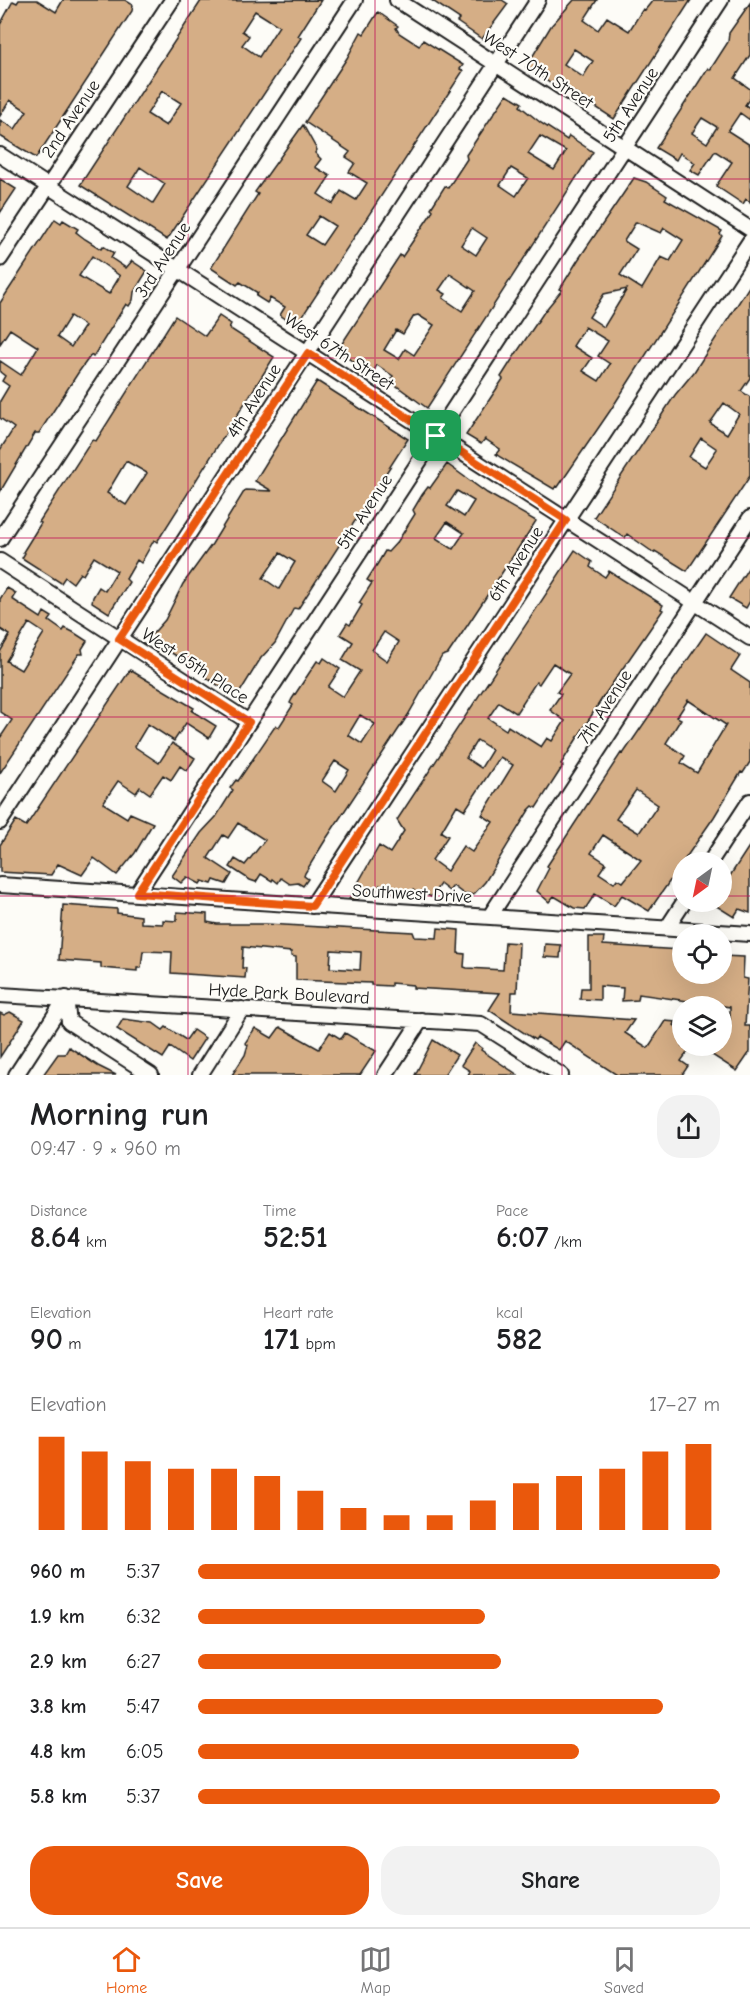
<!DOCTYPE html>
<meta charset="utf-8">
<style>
body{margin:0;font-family:"Comic Neue",sans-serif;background:#f2f2f2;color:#202124;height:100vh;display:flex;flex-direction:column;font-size:22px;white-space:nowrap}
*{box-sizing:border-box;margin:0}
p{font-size:20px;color:#757577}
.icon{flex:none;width:33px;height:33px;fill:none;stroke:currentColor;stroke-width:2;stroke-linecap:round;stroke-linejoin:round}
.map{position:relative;height:1075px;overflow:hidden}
.sheet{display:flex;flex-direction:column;background:#fff;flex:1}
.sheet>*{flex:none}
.needle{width:39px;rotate:213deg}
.buttons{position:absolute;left:672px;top:852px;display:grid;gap:12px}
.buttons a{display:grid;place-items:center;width:60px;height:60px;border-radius:50%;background:#fff;box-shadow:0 6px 24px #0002;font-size:30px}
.pin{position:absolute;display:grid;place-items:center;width:51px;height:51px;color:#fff;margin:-26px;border-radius:12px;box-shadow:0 3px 9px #0006}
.round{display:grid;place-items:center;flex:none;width:63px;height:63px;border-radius:24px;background:#f2f2f2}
.summary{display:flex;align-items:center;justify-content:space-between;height:102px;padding:0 30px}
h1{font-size:33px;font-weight:700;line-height:45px}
.stats{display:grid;grid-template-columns:repeat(3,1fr);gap:9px;height:102px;padding:6px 30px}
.stats div{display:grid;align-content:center}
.stats b{font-size:30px;font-weight:700}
.stats small{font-size:16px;font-weight:400}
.stats p{font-size:16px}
.chart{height:168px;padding:12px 30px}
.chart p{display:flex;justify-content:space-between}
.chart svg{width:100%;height:108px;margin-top:6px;stroke:#ea580c;stroke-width:6}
.action{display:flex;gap:12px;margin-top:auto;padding:12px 30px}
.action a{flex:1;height:69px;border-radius:24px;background:#ea580c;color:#fff;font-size:24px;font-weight:700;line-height:69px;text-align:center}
.action a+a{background:#f2f2f2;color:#202124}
ul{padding:0 30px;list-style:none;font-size:20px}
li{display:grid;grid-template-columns:96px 72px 1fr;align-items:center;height:45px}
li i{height:15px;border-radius:8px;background:#ea580c}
.tabs{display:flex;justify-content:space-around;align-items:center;height:84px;border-top:2px solid #e0e0e0;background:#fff;font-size:16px;color:#757577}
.tabs a{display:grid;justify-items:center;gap:3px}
.tabs .current{color:#ea580c}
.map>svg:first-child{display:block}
.building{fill:#d5ae86;stroke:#1c1c1c;stroke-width:1.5;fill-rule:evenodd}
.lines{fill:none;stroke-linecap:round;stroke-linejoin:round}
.minor-casing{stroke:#1c1c1c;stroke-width:18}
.minor{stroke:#fdfcf7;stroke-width:14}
.route-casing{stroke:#fff;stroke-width:12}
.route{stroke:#ea580c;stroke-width:8}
.grid{fill:none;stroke:#c2185b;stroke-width:1.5;stroke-opacity:0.55}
.labels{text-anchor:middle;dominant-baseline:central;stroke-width:4.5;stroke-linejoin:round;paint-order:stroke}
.street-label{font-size:18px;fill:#1c1c1c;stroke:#fdfcf7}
</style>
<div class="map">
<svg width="750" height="1075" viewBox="0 0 750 1075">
<rect width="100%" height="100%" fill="#fdfcf7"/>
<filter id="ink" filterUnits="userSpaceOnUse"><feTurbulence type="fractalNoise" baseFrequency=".0167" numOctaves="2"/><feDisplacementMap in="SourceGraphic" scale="12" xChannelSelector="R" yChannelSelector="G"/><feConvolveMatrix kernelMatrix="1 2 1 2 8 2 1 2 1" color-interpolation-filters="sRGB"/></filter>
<g filter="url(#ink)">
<path class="building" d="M19,0h18l19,12 7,-12h62l8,5 -1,6 -96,147 -36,-22v-16l15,9 12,-18 -17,-11 -10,16v-91l13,-24 4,2z
M321,0l-23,36 3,2 -134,202 -87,-55 121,-184zM255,11l24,15 -20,31 -17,-12 7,-9 -7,-5zM162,91l19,12 -15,23 -19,-12zM140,167l25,17 -12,19 -25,-17z
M431,0h71l6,4 -26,35 -25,-17 3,-3z
M574,0h23l-13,20 14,10 9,-13 22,14 14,-22 2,1 8,-10h38l-77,119 -35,-23 -10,-6 -4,3 -39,-26 25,-41zM574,49l19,12 -10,16 -19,-13z
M750,3v52l-15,23 15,11v9l-5,7 5,3v12l-10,-7 -12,18 22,14v57l-4,-3 -3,5 -27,-18 16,-24 -17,-11 -16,24 -9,-5 5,-7 -15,-10 -4,7 -20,-12 52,-80 2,2 18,-28 1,-9zM702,118l15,9 -10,16 -15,-10z
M378,12l20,14 -2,2 3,5 20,13 4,-6 40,25 -3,4 3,2 -167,255 -16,-11 5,-8 -15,-9 -3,5 -11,-7 2,-3 -18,-11 -3,3 -26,-17 47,-74 -3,-2 48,-67 14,25 -2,3 6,6 -6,8 15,9 -12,18 15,10 8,-13 15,9 11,-17 -18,-11 6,-9 -9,-6 4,-5 -45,-30 42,-64 14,-26 3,2zM319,216l16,10 -13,19 -16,-10z
M507,94l15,9 -2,3 21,17 26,17 2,-4 24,16 -166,256 -37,-27 3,-5 -16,-11 -5,9 -35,-23 63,-96 2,2 29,-43 2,-4 -2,-2 14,-22 3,2 19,-29 -1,-4zM540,136l26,15 -12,19 -26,-16zM511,168l17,10 -12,18 -16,-11zM472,228l15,10 -11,17 -15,-10zM450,274l25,17 -13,20 -19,-13 3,-4 -7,-4zM418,315l16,10 -20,30 -9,-6 -6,10 -15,-9 12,-20 7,4 11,-18z
M634,178l12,4 21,14 -2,3 57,32 -2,3 2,2 -112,175 -52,76 -2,-1 -2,3 -54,-32 -4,-3 4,-5 -15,-10 -4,5 -15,-9 37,-56 -2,-2 14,-22 29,-43 18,-22 -2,-1 18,-29zM636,222l25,11 3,-5 19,12 -13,21 -9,-4 -19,32 -22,-14 17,-26 -13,-8zM627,289l-23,38 -15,-10 15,-23zM585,327l23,14 -10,15 12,8 -11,17 -16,-10 9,-13 -19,-12z
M0,179l16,10 -16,24z
M55,219l6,4 2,-3 15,9 -2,3 9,7 16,10 2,-3 11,7 -3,5 15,10 6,-7 15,10 -13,21 -1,8 -4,6 -3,-2 -33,53 -2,-2 -13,18 -39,60h-4l-35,59v-42l14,-22 -14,-10v-17l9,-15 -7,-5 3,-5 -5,-4v-11l21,14 17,-28 -28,-18 -10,15v-41zM92,256l28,20 -11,18 -30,-18zM70,316l15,10 -14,21 -14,-10z
M750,285v93l-9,13 9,6v79l-63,95 -32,-20 -1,2 -27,-19 -2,4 -31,-21 81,-122 19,-23zM724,403l15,11 -12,20 -17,-11zM701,438l16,11 -12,18 -16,-10z
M175,316l30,20 14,-20 12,8 -2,4 45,29 -117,185 -3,-2 -13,23 -4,-3 -11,19 3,3 -3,5 -17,26 -17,-11 1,-5 6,-10 6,4 12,-20 -23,-14 -11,18 -3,-2 -7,10 -8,-6 -4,6 -39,-25 3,-5 -2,-1 18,-29 -2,-1 53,-82 4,1zM126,461l21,12 -21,32 -19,-12z
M317,381l91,58 -110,170 -4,-1 -19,35 -14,15 -21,34 -13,-1 -22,-14 2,-3 -59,-35 17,-19 18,-36 29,-40 33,-54 27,1 -17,-10zM280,553l15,9 -16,27 -16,-11z
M447,464l40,29 49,28 -69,105 -19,28 -6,2 -34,59 -82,124 -21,34 -1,3 4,3 -5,7 -5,-3 -8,1 -9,-6 -3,5 -5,-4 -1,2 -11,-7 -5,8 -6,-2 -20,-13 5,-8 10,6 20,-25 -27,-17 -10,15 -5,-3 -15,23 24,16 -6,10 -12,-4 -2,4 -10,-3 -2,3 -13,-7 -6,6 -9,-7 29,-43 15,-16 17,-27 -3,-2 6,-8 2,1 38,-56 3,2 14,-22 -3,-2 2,-4 25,-38 4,2 3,-5 16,11 -12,18 15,10 17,-26 -18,-11 11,-18 -13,-8 7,-11 3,2 12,-20 -3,-2 13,-20 -5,-3 11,-17 7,-12 3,1 10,-11 17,-27 -2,-4 9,-15 6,-8 2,1zM457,491l17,10 -10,16 -17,-11zM447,522l17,11 -11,16 -17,-11zM384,632l15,10 -12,19 -15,-11zM360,715l15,9 -13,20 -14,-9zM335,761l14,9 -13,21 -14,-10z
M575,550l17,12 -2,5 15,10 4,-6 54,34 -2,4 2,1 -60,87 -42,67 2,2 -27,42 -3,-2 -4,4 -44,72 -12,13 -6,-2 -2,2 -12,-9 -4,5 -9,-7 -9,13 -6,-3 -2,3 -10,-7 -4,6 -4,-2 -8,1 -17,-10 -6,9 -11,-2 -5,7h-9l30,-53 11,7 14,-22 -7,-11zM553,663l17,11 -13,18 4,2 -11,16 15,11 -13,20 -5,-3 -6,9 -33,-21 -2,4 -18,-12 11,-16 17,11 20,-31 3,2zM477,740l15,10 -11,18 -15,-10zM500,757l13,8 -31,50 11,7 -21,30 -9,-6 -16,25 -15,-11 16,-24 -7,-4 16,-27 8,5z
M750,565v36l-4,7 -17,-10z
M7,588l9,5 -4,6 29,19 3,-6 8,5 -3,4 14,10 2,-3 8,4 14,9 -5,8 1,5h-4l-79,119v-35l12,-18 -12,-8v-60l10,-17 -10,-6v-30zM29,623l15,10 -23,37 -15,-9z
M706,633l34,23 -9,14 19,13v79l-7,11 -2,-1 -27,45 -65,94 -27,-16 -8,11 -19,-12 -10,15 -11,-1 -20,-12 -5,6 -12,-11 12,-23 -2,-2 74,-113 2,1zM688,700l38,25 -29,48 -16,-10 4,-7 -19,-13 15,-24 -4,-2zM636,790l22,15 -19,28 -23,-14zM603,835l38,25 -18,22 -6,-3 -3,4 -15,-10 7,-10 -15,-10z
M130,670l64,38 -2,3 24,15 -7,12 -23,-15 -12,18 -26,-17 -12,20 -1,3 24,16 13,-20 23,15 -8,13 -7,-5 -9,14 -8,-5 -13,19 -10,-7 -4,6 -18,-12 -15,22 24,15 3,-5 23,10 -18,30 -18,22 -23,-17 -12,17 -24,-11 -7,11 -51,-3v-27l16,-25 10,6z
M750,845v68l-11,-4 -5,8 -24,-15h12v-14z
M63,905l54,4v4l24,3v7l22,1v-4l14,1v-9l30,2v8l10,2h49l147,8 2,5 22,1 1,-10 21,2 -1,23 7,1 -1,13 3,1 36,2 2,-28 14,1 -2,49h-5l-1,19 123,9 -9,13 23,15 17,-27 11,1 -2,3 8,6v15h10l-11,15 7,5 -6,9h-65l-52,-34 -6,9 -22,-13 -2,3 -46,-30 11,-17 -87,-5v-3l-22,-2v3l-20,-1v-2l-75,-3v-23l-5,-1v-4l-48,-5 -1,21h4l-1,10 -74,-5 1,-21 -29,-1 -2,17h-4v3l-36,-3v-5l-42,-3zM331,950l30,2 -1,18 -30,-2z
M589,937h15l-1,8 77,5 2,3v21h40v-18l22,1 -1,21 5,1 -3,47h5v26l-13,19 -39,-25h24v-22l8,1v-18l-91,-13 -1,6 -16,1 1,-13 -23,-2v14l-20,-1 1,-11h8z
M545,944l16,1 -1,13 -16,-1z
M10,1012l14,8 -24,37v-44l4,2z
M123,1019l30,4 10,7 3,-3 20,13 7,-10 12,8 -15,23 -20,-14 -7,11 -46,-29z
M280,1027l39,22 11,-17 11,7 4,-6 31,18 -16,24h-128l13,-20 3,-10 -3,-2 10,-15 17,10z
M433,1040l24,15 -13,20h-29z
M475,1043l7,5 -1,2 37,25h-50l2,-4 -9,-6z
M69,1047l29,19 18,9h-73l15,-21h7z"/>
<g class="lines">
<defs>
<path id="minor" d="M397,0l353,229
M0,155l750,483
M0,259l172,-259
M0,539l355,-539
M0,561l249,161
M0,822l538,-822
M710,862l40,-61
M0,885l750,49
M137,893l584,-893
M312,906l438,-665
M490,916l260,-398
M667,928l17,-26
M0,995l481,29 80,51
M66,998l3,24 82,53
M16,1075l50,-77
M200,1075l42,-66
M385,1075l36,-55"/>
</defs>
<use href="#minor" class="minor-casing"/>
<use href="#minor" class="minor"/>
</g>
</g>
<g class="lines" filter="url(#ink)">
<defs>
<path id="route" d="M308,353l258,167 -254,386 -175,-13 112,-171 -130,-83z"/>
</defs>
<use href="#route" class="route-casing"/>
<use href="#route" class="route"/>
</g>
<path class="grid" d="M188,0v1075M375,0v1075M562,0v1075M0,179h750M0,358h750M0,538h750M0,717h750M0,896h682M722,896h28"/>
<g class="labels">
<g class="street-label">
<text transform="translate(538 70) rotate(33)">West 70th Street</text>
<text transform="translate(631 105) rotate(-57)">5th Avenue</text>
<text transform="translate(71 119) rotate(-56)">2nd Avenue</text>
<text transform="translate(163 260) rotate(-57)">3rd Avenue</text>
<text transform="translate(339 352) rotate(33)">West 67th Street</text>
<text transform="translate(254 401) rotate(-57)">4th Avenue</text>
<text transform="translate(365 512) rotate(-57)">5th Avenue</text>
<text transform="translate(516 564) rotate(-57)">6th Avenue</text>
<text transform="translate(195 666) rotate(33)">West 65th Place</text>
<text transform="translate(605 707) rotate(-57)">7th Avenue</text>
<text transform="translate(412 894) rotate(3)">Southwest Drive</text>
<text transform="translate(289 994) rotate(3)">Hyde Park Boulevard</text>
</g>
</g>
</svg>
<div class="buttons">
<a><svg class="needle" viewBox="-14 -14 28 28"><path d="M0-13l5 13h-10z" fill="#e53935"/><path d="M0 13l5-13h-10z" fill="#757577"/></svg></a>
<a><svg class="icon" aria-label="locate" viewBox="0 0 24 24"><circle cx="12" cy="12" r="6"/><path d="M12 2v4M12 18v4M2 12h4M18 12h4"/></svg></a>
<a><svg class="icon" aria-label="layers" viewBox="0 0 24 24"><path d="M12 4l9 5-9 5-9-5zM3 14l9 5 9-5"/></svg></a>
</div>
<div class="pin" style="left:436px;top:436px;background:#1e9e55"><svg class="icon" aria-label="arrive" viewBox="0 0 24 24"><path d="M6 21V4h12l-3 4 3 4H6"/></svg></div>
</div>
<section class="sheet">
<div class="summary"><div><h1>Morning run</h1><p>09:47 · 9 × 960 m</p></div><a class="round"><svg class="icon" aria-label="share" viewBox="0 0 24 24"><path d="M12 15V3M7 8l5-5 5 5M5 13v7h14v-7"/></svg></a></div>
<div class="stats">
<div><p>Distance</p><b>8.64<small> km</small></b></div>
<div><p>Time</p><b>52:51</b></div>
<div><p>Pace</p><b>6:07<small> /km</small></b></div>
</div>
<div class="stats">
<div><p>Elevation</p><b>90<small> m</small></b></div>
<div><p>Heart rate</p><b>171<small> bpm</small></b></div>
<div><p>kcal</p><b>582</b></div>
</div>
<div class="chart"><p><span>Elevation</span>17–27 m</p>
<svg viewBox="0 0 160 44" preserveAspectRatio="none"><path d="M5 44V6M15 44V12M25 44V16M35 44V19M45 44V19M55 44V22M65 44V28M75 44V35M85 44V38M95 44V38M105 44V32M115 44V25M125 44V22M135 44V19M145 44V12M155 44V9"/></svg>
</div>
<ul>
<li><b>960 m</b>5:37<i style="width:100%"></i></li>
<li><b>1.9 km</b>6:32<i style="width:55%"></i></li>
<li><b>2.9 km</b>6:27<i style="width:58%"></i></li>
<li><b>3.8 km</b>5:47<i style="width:89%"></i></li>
<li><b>4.8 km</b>6:05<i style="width:73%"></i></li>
<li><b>5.8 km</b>5:37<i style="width:100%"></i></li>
</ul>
<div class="action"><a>Save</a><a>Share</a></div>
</section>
<nav class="tabs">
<a class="current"><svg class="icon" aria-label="home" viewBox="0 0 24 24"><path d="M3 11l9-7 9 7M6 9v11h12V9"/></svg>Home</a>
<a><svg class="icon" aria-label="map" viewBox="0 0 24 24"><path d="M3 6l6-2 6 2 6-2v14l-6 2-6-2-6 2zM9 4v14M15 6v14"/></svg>Map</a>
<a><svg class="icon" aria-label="saved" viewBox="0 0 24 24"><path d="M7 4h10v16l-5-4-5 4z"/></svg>Saved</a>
</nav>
